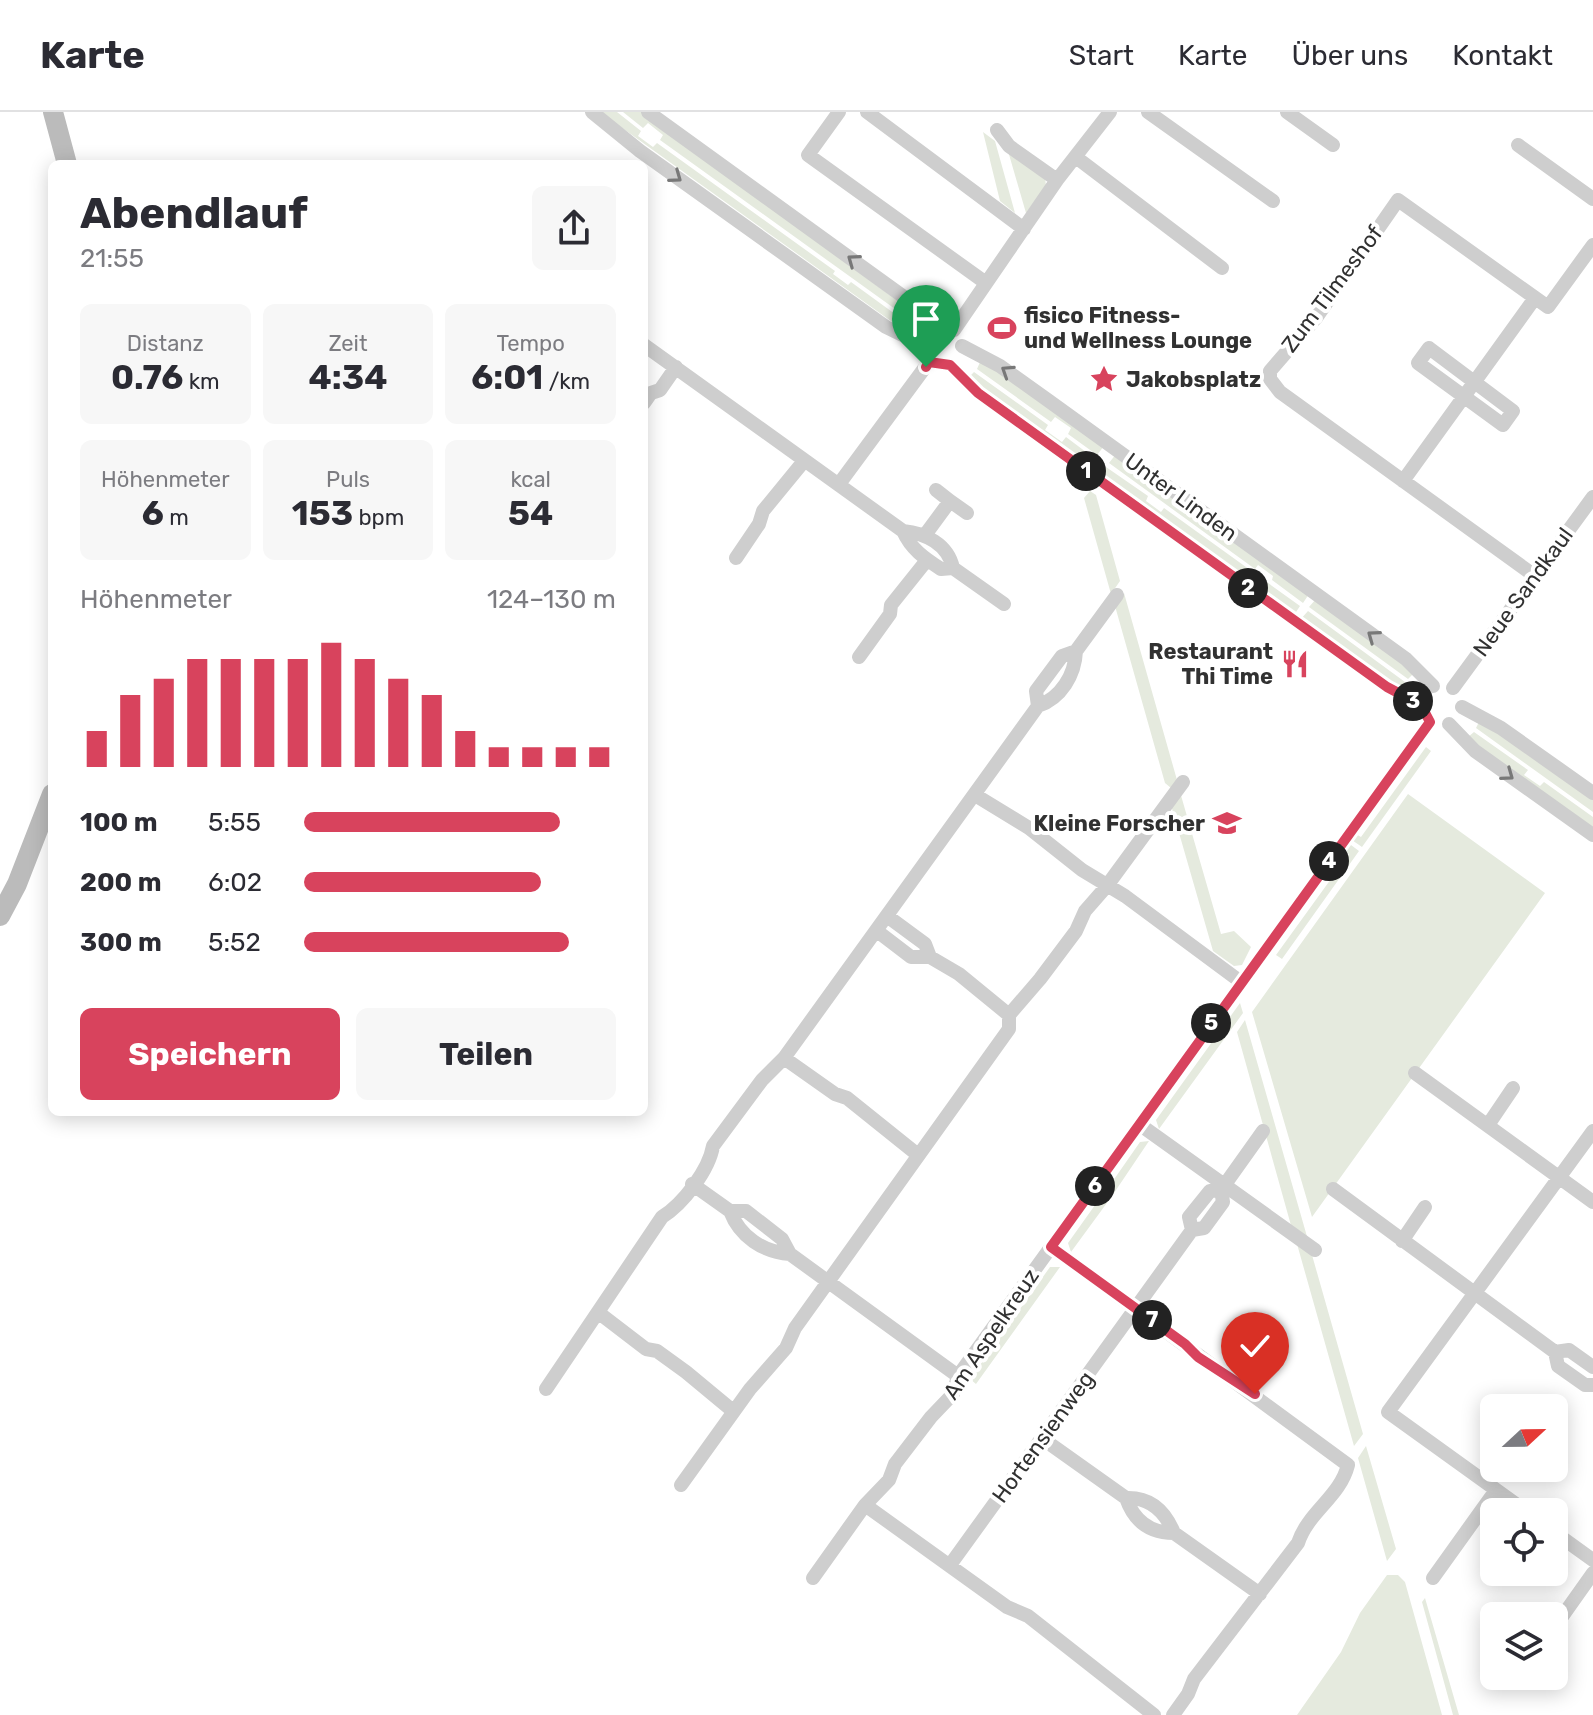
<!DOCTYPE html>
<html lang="de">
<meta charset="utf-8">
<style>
body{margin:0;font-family:Rubik,sans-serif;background:#f7f7f7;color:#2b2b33;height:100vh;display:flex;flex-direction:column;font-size:30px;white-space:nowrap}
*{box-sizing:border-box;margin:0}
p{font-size:26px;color:#7c7c81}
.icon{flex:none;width:44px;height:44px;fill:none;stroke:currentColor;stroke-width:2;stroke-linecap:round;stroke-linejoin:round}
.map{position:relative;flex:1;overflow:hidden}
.panel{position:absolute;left:48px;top:48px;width:600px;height:956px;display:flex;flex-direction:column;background:#fff;border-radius:12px;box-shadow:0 4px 20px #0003}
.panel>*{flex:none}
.needle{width:52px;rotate:68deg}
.controls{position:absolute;left:1480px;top:1282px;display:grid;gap:16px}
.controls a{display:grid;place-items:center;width:88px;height:88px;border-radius:12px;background:#fff;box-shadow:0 4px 20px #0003;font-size:40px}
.pin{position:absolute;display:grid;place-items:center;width:68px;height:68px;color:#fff;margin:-82px -34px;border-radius:50% 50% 50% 0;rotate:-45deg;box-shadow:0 0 8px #0007}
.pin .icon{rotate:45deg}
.km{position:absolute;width:40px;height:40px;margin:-20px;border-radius:50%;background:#222;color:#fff;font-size:22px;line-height:40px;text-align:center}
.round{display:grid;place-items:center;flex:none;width:84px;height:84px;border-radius:12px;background:#f7f7f7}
.overview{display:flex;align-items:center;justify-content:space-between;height:136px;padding:0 32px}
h1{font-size:44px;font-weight:700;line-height:60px}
.figures{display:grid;grid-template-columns:repeat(3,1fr);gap:12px;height:136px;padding:8px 32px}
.figures div{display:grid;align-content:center;border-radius:12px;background:#f7f7f7;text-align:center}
.figures b{font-size:34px;font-weight:700}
.figures small{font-size:22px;font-weight:400}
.figures p{font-size:22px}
.chart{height:224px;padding:16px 32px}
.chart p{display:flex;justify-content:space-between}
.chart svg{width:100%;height:144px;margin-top:8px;stroke:#d8435d;stroke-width:6}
.button{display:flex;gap:16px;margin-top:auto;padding:16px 32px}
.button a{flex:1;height:92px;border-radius:12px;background:#d8435d;color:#fff;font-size:32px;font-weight:700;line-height:92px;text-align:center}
.button a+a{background:#f7f7f7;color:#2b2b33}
ul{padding:0 32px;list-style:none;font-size:26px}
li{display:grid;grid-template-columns:128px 96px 1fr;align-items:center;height:60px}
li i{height:20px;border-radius:10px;background:#d8435d}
header{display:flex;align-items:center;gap:48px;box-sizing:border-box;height:112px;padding:0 40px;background:#fff;border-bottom:2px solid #e1e1e2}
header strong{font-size:38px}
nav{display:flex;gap:44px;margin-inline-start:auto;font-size:28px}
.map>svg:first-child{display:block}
.green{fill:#e5eade}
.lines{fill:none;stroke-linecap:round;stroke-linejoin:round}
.street{stroke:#cecece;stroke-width:14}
.secondary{stroke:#bbb;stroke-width:20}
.oneway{stroke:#787878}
.route-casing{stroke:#fff;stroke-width:16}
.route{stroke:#d8435d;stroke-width:10}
.labels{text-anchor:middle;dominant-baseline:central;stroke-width:8;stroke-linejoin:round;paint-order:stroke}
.street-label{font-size:22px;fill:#313131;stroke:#fff}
.poi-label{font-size:22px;font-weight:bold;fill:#313131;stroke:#fff;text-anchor:start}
</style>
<header>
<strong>Karte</strong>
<nav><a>Start</a><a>Karte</a><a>Über uns</a><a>Kontakt</a></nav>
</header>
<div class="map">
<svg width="1593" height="1603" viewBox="0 0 1593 1603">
<rect width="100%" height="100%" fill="#fff"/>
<path class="green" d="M600,0h17l24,19 -3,5 15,11 4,-4 178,128 -2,3 15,11 3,-3 55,40 -4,7z
M623,0h18l273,201 -5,6 -249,-179 3,-5 -15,-12 -5,5z
M983,20l12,9 20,72 -15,-12z
M1008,39l37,26 1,9 -20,27z
M981,248l123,86 -7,9 -29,-21 3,-6 -16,-11 -4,5 -74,-53z
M974,260l74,53 -3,5 17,12 4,-5 28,21 -7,9 -118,-90z
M1116,342l193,140 -6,9 -31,-23 1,-4 -15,-11 -3,4 -146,-106z
M1106,355l42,29 -2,5 15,11 3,-4 136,98 -6,9 -194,-140z
M1090,379l6,4 24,86 -9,13 -27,-96z
M1124,481l53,187 -6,8 -6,-5 -50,-177z
M1316,487l98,74 -6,6 -99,-72z
M1308,499l97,71 -3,7 -102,-69z
M1480,608l113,78v14l-117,-84z
M1474,620l54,38 -4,5 16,11 4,-4 49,35v13l-111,-80 -14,-13z
M1426,635l5,4 -69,96 -13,-9 5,-5 7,4z
M1180,680l41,142 13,-3 17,16 -9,18 -8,1 -21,-15 -42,-146z
M1408,682l137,99 -233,324 -60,-205z
M1347,730l12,9 -77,108 -6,-4 73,-101 -7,-5z
M1240,891l3,10 -84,116 -3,-9z
M1245,908l63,220 -16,-11 -55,-197z
M1149,1029l-35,52 -6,-5 32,-46z
M1105,1079l7,5 -41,56 -3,-9z
M1297,1132l15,11 51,179 -9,12z
M1050,1155h10l-84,117 -6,-5z
M1366,1334l30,103 -9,12 -29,-103z
M1387,1463h11l7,7 37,133h-145l44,-63 19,-39z
M1425,1486l34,117h-6l-31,-113z"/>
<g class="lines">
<path class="street" d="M592,0l48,39 246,176 35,17
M648,0l260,188 28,26
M839,0l-31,43 178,128
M867,0l157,117
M1148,0l125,89
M1287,0l46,33
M997,18l12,16 48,34
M1518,33l75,54
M1077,46l145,110
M954,218l103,-150 53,-68
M644,233l259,186c8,18 21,27 38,38l12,-1 51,36
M962,234l38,20 49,35 357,258 27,27
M1429,236l84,63 -10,14 -85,-62z
M950,253l28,28 409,294 34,18
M644,291l7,-10 9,-3 16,-23
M1403,369l132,-183
M839,372l90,-122
M936,378l14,11
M903,419c22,2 45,13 50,37
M925,423l25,-34 17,12
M736,446l23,-34 4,-13 41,-50
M1535,464l-255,-184 -10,-13v-8l46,-53 82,-118 150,107 45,-62
M859,545l31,-43 1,-9 36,-45
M1453,576l140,-191
M1038,594c23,-8 37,-31 38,-55
M1462,595l39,21 92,65
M1449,612l26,27 118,84
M975,683l54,33 53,42 43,26 116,86
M887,804l38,28 5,13
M877,819l34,26h19l29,17 50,41
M784,946l254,-352 -2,-15 26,-35 14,-5 41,-56
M1415,961l178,129
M1139,1012l176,126
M1488,1013l25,-37
M692,1072l38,27h16l36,28 8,15 168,122
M1333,1077l222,163 14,-2 24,17
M730,1099c10,26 33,41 60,43
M1192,1118l12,-2 19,-26 -2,-12
M1402,1129l23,-34
M1051,1135l297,218c-8,32 -40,47 -50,78l-104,136 -6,15 -15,21
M599,1201l47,36 11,2 29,21 47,39
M1555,1240l3,14 27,19h8
M546,1277l116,-172c21,-13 47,-47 51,-71l49,-66 22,-22 51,36 12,4 71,57
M1043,1327l83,59c24,-1 39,13 48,35l86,61
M681,1373l69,-96 36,-41 9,-20 214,-299v-14l31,-36 36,-48 9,-20 21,-24 77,-105
M1126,1386c8,23 24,35 48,35
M865,1393l142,102 21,9 126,99
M1527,1400l-139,-100 205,-281
M1554,1420l39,28
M950,1453l242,-335 -3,-13 21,-26 11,-1 42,-59
M813,1466l52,-73 24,-25 6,-16 36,-47 22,-23 5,-18 472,-654
M1433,1466l63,-88
M1554,1516l39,-55"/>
<path class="secondary" d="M53,0l14,52
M0,804l17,-32 35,-90"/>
</g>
<defs><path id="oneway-chevron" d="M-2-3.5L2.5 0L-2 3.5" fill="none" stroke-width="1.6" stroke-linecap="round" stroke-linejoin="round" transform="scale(2)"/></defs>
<g class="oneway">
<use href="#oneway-chevron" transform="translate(676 65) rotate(36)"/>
<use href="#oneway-chevron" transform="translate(853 148) rotate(-144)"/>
<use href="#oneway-chevron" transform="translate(1007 259) rotate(-147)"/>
<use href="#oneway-chevron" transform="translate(1373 524) rotate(-144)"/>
<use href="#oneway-chevron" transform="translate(1508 663) rotate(36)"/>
</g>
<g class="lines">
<defs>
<path id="route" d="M926,255l3,-5 21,3 28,28 409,294 34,18 9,17 -379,525 134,97 13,13 57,37"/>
</defs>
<use href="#route" class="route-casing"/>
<use href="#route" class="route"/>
</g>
<defs>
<symbol id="stadium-bare" viewBox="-9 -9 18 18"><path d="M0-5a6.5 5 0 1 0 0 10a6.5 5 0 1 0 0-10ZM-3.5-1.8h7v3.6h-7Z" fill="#d8435d" stroke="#fff" stroke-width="2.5" paint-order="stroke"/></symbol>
<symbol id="sight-bare" viewBox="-9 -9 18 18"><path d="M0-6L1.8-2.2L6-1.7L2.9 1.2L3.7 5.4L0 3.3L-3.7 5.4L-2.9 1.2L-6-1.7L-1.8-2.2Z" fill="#d8435d" stroke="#fff" stroke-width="2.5" paint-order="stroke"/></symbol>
<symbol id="restaurant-bare" viewBox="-9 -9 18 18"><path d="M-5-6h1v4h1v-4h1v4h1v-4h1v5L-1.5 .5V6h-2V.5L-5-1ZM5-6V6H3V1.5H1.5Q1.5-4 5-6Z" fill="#d8435d" stroke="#fff" stroke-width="2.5" paint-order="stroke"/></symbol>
<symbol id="school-bare" viewBox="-9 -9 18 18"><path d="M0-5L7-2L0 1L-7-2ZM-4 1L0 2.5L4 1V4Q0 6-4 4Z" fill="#d8435d" stroke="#fff" stroke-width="2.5" paint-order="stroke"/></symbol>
</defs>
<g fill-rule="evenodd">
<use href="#stadium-bare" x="982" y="196" width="40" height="40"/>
<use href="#sight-bare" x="1084" y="247" width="40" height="40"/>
<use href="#restaurant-bare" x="1275" y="532" width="40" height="40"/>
<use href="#school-bare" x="1207" y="691" width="40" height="40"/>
</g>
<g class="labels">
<g class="street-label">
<text transform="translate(1332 177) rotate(-53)">Zum Tilmeshof</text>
<text transform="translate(1181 385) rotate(36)">Unter Linden</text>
<text transform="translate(1523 480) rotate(-54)">Neue Sandkaul</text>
<text transform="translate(991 1222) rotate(-56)">Am Aspelkreuz</text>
<text transform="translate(1043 1325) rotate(-54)">Hortensienweg</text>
</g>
<g class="poi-label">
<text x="1024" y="203">fisico Fitness-<tspan x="1024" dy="25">und Wellness Lounge</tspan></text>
<text x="1126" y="267">Jakobsplatz</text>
<text x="1273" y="539" text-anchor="end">Restaurant<tspan x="1273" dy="25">Thi Time</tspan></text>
<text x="1205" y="711" text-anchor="end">Kleine Forscher</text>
</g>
</g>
</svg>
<div class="controls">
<a><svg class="needle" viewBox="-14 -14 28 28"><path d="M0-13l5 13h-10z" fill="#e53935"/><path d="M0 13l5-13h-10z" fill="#7c7c81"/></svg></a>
<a><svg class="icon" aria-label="locate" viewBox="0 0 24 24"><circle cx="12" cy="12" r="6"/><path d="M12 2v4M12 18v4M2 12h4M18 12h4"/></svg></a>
<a><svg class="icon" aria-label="layers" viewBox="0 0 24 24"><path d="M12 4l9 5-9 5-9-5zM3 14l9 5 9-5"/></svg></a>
</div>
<div class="pin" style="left:926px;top:255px;background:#1e9e55"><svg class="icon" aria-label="arrive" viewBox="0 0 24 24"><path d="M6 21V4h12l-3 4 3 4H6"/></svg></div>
<div class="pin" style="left:1255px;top:1282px;background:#d93025"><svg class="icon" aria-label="check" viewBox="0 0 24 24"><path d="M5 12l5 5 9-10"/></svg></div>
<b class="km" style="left:1086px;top:359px">1</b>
<b class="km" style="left:1248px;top:476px">2</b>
<b class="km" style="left:1413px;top:589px">3</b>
<b class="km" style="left:1329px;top:749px">4</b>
<b class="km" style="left:1211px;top:911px">5</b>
<b class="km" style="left:1095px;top:1074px">6</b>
<b class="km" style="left:1152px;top:1208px">7</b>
<section class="panel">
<div class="overview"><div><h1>Abendlauf</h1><p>21:55</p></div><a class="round"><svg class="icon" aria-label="share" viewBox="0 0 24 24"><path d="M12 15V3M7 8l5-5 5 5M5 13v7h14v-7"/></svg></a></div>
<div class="figures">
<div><p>Distanz</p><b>0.76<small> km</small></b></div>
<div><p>Zeit</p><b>4:34</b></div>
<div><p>Tempo</p><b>6:01<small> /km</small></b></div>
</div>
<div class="figures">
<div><p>Höhenmeter</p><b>6<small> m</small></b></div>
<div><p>Puls</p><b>153<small> bpm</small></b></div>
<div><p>kcal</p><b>54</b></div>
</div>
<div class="chart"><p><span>Höhenmeter</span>124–130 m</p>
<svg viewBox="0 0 160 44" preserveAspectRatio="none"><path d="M5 44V33M15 44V22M25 44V17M35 44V11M45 44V11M55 44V11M65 44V11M75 44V6M85 44V11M95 44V17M105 44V22M115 44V33M125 44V38M135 44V38M145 44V38M155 44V38"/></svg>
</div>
<ul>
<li><b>100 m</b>5:55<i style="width:82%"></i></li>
<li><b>200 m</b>6:02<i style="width:76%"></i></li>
<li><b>300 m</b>5:52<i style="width:85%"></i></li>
</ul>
<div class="button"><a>Speichern</a><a>Teilen</a></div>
</section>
</div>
